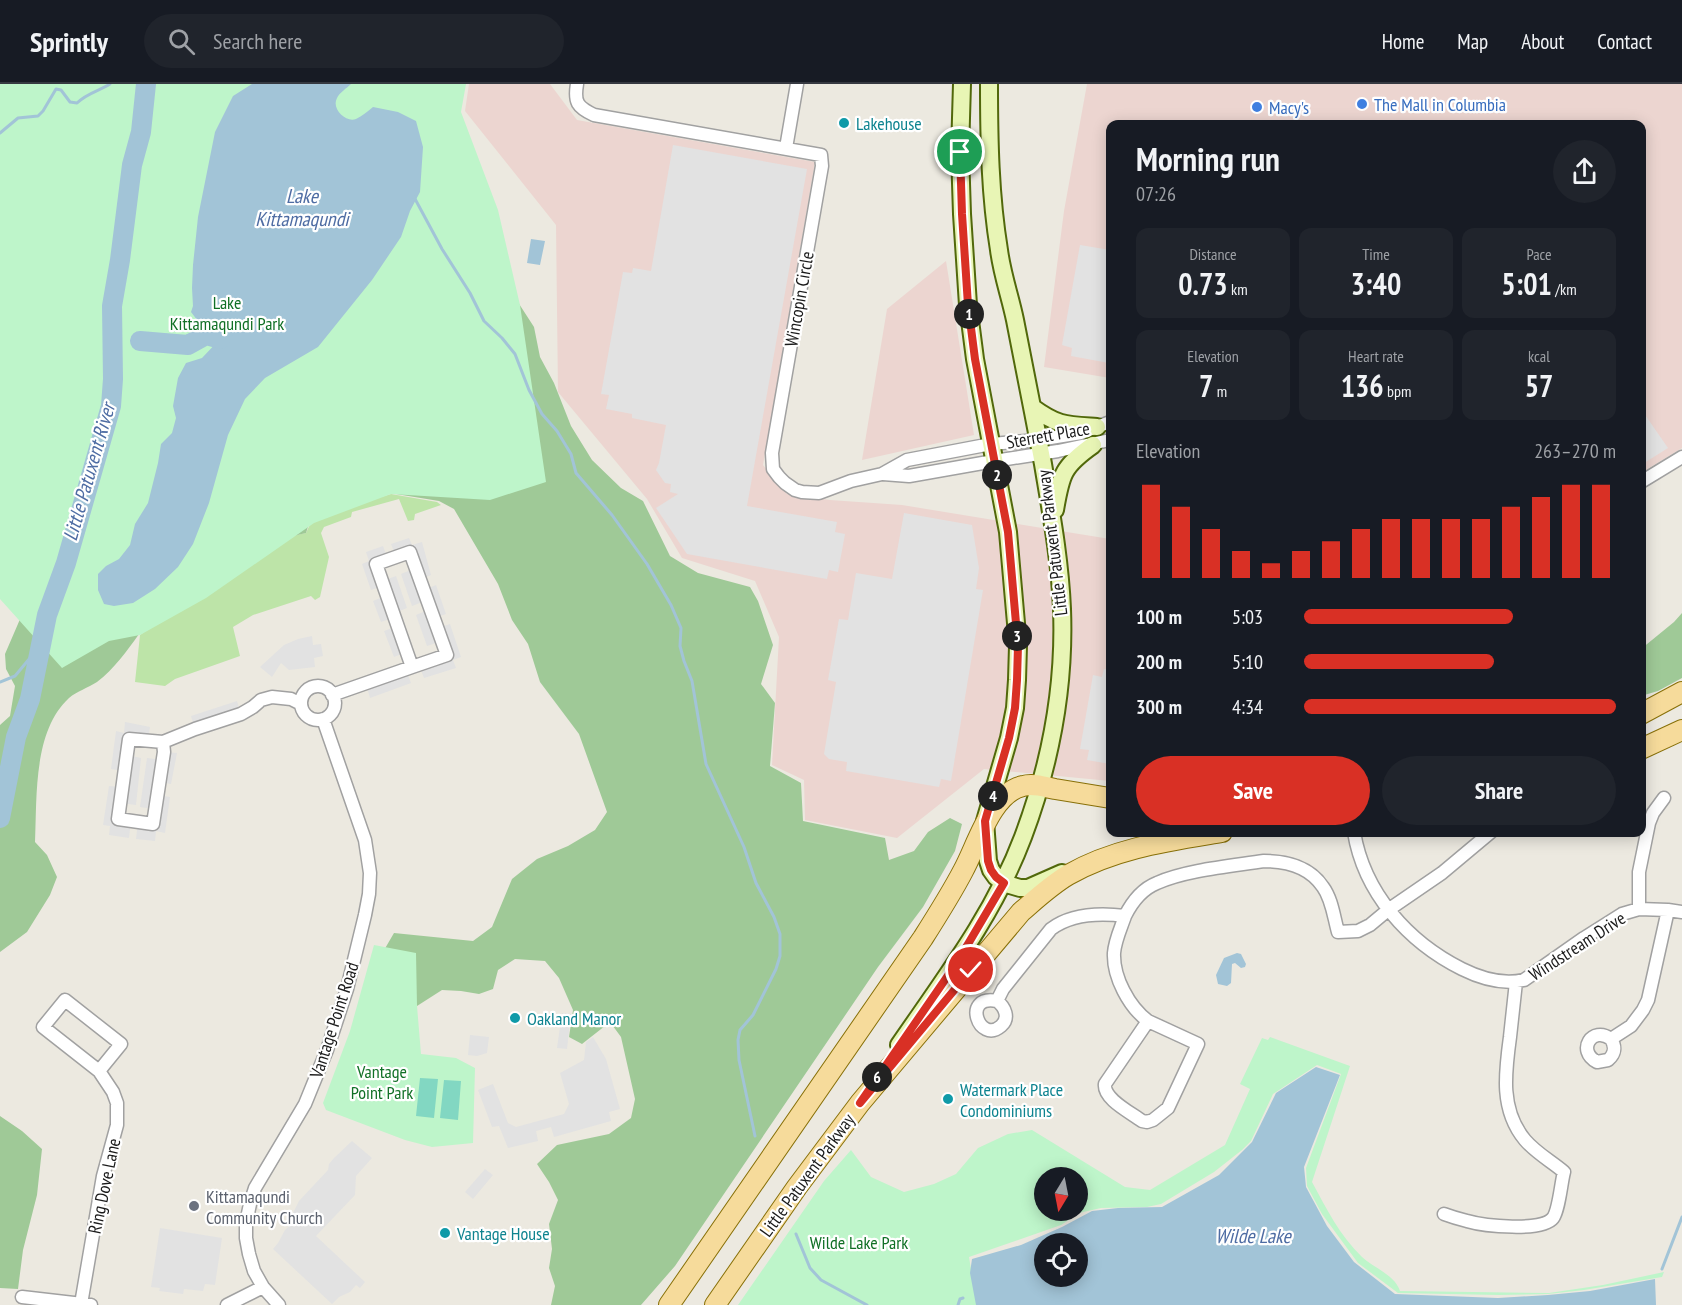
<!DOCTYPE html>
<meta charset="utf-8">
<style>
body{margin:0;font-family:"PT Sans Narrow",sans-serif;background:#20242c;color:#f1f3f6;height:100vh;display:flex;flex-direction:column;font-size:22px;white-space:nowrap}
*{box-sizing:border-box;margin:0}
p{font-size:20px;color:#9ea1a6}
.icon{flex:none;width:33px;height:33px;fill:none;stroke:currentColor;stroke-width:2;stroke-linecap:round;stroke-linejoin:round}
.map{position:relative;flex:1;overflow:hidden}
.details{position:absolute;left:1106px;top:36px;width:540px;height:717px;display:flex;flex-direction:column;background:#171b24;border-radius:12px;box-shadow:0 3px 15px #0003}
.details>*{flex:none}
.needle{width:39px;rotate:190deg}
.buttons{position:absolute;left:1034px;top:1083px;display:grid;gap:12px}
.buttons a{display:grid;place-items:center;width:54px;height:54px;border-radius:50%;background:#171b24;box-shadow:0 3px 15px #0003;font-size:30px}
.pin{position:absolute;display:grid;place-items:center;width:51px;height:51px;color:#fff;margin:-26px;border:3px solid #fff;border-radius:50%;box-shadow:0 2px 6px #0007}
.km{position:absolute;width:30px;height:30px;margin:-15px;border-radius:50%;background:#222;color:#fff;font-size:16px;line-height:30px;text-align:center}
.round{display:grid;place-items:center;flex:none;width:63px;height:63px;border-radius:32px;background:#20242c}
.headline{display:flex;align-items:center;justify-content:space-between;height:102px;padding:0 30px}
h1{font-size:33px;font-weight:700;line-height:45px}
.figures{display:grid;grid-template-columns:repeat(3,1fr);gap:9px;height:102px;padding:6px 30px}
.figures div{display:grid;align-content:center;border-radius:12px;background:#20242c;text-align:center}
.figures b{font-size:30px;font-weight:700}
.figures small{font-size:16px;font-weight:400}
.figures p{font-size:16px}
.chart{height:168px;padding:12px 30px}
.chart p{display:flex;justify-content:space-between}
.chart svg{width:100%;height:108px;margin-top:6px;stroke:#d93025;stroke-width:6}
.action{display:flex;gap:12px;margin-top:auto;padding:12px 30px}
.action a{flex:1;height:69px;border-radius:36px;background:#d93025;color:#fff;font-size:24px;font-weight:700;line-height:69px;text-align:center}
.action a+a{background:#20242c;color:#f1f3f6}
ul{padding:0 30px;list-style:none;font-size:20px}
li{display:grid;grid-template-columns:96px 72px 1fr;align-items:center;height:45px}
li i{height:15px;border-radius:8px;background:#d93025}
header{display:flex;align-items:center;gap:36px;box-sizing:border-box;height:84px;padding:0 30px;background:#171b24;border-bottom:2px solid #363941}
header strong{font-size:28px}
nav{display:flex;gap:33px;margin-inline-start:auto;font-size:21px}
.search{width:420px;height:54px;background:#20242c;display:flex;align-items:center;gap:15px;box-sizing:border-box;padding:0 21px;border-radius:33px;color:#9ea1a6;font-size:22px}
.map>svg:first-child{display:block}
.commercial{fill:#ecd5d0}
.grass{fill:#bde4a8}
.forest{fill:#9fc997}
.park{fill:#bef5ca;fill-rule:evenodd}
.pitch{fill:#82d7c2}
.parking{fill:#e2e2e2}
.water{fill:#a2c4d7;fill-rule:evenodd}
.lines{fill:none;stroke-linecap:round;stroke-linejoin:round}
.stream{stroke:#a2c4d7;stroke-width:3}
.river{stroke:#a2c4d7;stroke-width:20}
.minor-casing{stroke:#a1a1a1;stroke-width:15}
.secondary-casing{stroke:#51680b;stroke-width:20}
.primary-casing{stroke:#887008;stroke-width:22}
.minor{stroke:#fff;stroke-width:12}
.secondary{stroke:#e8f5b5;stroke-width:16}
.primary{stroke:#f6db9b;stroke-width:20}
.route-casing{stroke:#fff;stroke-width:12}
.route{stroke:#d93025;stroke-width:8}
.shop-dot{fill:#3f7fe0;stroke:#fff;stroke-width:2}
.culture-dot{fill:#0f9aa8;stroke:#fff;stroke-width:2}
.worship-dot{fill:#6b7280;stroke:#fff;stroke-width:2}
.labels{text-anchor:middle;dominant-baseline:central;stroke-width:4.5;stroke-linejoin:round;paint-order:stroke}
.shop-label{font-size:18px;fill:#366cbe;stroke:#fff;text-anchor:start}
.culture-label{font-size:18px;fill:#0d838f;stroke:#fff;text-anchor:start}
.street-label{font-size:18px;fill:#1a1a1a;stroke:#fff}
.park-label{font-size:18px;fill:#117026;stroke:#fff}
.worship-label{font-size:18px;fill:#5b616d;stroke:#fff;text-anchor:start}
.water-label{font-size:20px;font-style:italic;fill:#4e6ca3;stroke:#fff}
</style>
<header>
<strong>Sprintly</strong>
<div class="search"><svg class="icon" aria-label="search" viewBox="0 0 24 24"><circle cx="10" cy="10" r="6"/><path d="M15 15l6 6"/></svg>Search here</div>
<nav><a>Home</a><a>Map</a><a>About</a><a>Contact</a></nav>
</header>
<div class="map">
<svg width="1682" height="1221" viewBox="0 0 1682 1221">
<rect width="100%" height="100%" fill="#ece9e0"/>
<path class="commercial" d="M469,0h81l27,36 238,42 -52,303 24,29 43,6 72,5 208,34v242l-126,-12 -87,69 -92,-18 -1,-40 -32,-15 7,-128 -24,-56 -73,-23 -35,-59 -89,-107 -2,-167 -91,-114z
M1087,0h595v364l-41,25v-349h-531v254l-66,-11 20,-156z
M946,177l28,174 -112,25 25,-151z"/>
<path class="grass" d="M391,410l46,8 4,3 -26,9 -1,6 -6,1 -9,-22 -47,13 -1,5 -27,10 -3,6 8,24 -9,40 -5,3 -4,-4 -58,19 -20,12 7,29 -65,23 -10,7 -30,-4 5,-47 26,-18 76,-70 64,-14 7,-15z"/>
<path class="forest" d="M505,198l29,45 6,30 14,26 17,43 21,34 29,28 22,13 27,55 28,17 52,14 8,14 15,44 -12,39 14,19 -5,63 31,17 2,38 82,17 4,22 25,-9 14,-19 22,-14 12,6 -7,27 -32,56 -45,60 -203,299 -34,39h-90l4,-19 -6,-18 3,-19 -3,-25 9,-24 -9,-18 -12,-18 20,-19 52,-11 22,-16 4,-19 -14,-62 -11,-15 -28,22 -13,-7 4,-27 -14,-32 -14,-17 -30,-2 -17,11 -5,19 -14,5 -18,-3 -19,-1 -25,16 -37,-49 14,-24 79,8 19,-14 20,-48 25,-20 31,-13 27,-16 12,-18 -28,-78 -39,-52 -12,-38 -16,-24 -14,-36 -44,-75 -15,-8 -49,-8 -79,24 -5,16 -17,4z
M30,512l109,38c-12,17 -25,35 -42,48 -9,6 -20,9 -28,16 -36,33 -32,99 -34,144l12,13 10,22 -7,18 -23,37 -27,20v-227l10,-9 5,-30 -9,-17 -1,-15z
M1682,529v65l-24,13 -17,5v-47l33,-27z
M0,1032l22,15 20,18 -5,46 -14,55 -5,39 -18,-1z"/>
<path class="park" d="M0,0h466l-5,28 37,98 22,95 26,177 -56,18 -99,-6 -77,29 -108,75 -66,37 -31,6 -47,27 -62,-69z
M374,861l42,8 1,53 4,48 35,4 19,10 -2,75 -41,4 -27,-7 -79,-30 -3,-7 27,-72z
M1270,953l80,29 -38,116c14,26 28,54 50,75 12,11 33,18 38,34l149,2 54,-8 61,-13 -2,5 -78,13 -36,4 -49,1 -101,-2 -40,-30 -36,-49 -15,-28 -1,-18 35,-94 -24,-9 -44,29 -22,47 -9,9 -28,22 -53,32 -14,3 -46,1 -22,5 -18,12 -92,32 8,48h-239l86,-124 27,-31 20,27 33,15 30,-8 22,-10 22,-26 30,-14 24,-4 93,57 25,3 75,-45 25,-56 -10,-5 22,-46 6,2zM1044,1094h33v32h-33z"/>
<path class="pitch" d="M420,994l18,1 -4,39 -18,-2z
M444,996l17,1 -3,39 -18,-2z"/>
<path class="parking" d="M673,61l134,24 -60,337 90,16 -2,10 10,2 -7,38 -9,-2 -2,9 -140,-25 -31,-46 22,-14 -8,-2 1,-8 -6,-1 -9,-13 3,-7 7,-38 -34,-7v-4l-26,-5 3,-14 -8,-1 22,-122 9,1 1,-5 18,3z
M1080,161l30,5 -1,113 -38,-7 1,-8 -10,-3z
M1641,325l27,39 -27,17z
M904,429l68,12 7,43 -3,21 7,1 -32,191 -10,-2 -2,8 -93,-16 1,-9 -18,-3 -5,-5 12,-72 -8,-2 11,-61 9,1 8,-47 36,6z
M409,454l3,7 10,-3 9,33 -10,4 3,11 12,-5 10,29 -12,4 4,10 12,-4 11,33 -8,3 3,8 -32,10 -5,-13 28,-10 -5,-14 -15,5 -11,-31 14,-6 -3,-9 -15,6 -11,-32 15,-6 -6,-16 -14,5 -5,-13z
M383,462l5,14 -12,4 6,17 14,-5 11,32 -13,5 1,4 -14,5 -8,-21 14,-6 -4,-9 -12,4 -9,-26 7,-3 -3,-9z
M398,542l9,26 -13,5 -10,-26z
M312,552l1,9 8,-1 2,12 -9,2 1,9 -26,3 -8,-7 -9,14 -12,-10 24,-22 14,-6z
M406,585l5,14 -41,15 -4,-14z
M1104,585l6,1v94l-23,-4 2,-10 -9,-1 13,-74 9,2z
M237,617l4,13 -46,15 -4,-13z
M125,638l25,5 -2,13 -19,-1 -2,16 14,3 -5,47 -16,-2 -1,16 12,2 -2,17 -20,-3 1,-9 -7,-1 6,-39 13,1 2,-16 -13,-2 5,-38 8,2z
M164,668l13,1 -6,31 -11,-2 -3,13 13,2 -5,36 -9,-2 -1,10 -19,-2 2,-17 15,2 2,-15 -15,-2 7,-49 15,2z
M562,929l9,1 -4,35 -10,-1z
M470,951l19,2 -2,16 -10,3 -9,-1z
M593,953l13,22 14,50 -11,3 2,9 -57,16 -3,-10 -15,4 2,10 -30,7 -9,-22 -7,1 -14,-37 15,-6 15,39 8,4 48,-13 5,-10 -9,-31 24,-13 2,-18z
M352,1057l20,17 -16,18 -1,19 -39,41 49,46 -5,6 -4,-3 -6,7 -11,5 -7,7 -59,-55 5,-6 7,-13 6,-6 -4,-4 6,-7 6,-12 29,-31 1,-6 5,-6z
M485,1085l8,6 -20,24 -8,-7z
M160,1144l62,10 -7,47 -10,-1 -2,7 -19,-2 -1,5 -24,-3 1,-3 -9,-1z"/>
<path class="water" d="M252,0h99c-4,4 -12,9 -14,14 -6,11 9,25 19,21 6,-3 12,-8 17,-12l25,5 18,9 7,26 -3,45 -10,19 -9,26 -29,43 -54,67 -53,31 -20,21 -17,36 -19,68 -16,41 -15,23 -23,22 -22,14 -19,3 -10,-2 -6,-14v-16l8,-8 13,-7 11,-14 5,-21 13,-21 10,-40 3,-19 11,-11 4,-15 -3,-12 5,-28 8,-15 16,-5 18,-19 -16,-10 -13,-17 2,-6 -1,-18 1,-23 5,-48 17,-85 18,-36z
M531,155l14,2 -5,24 -13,-2z
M1237,869l4,1 5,10 -1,3 -4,1 -6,-5 -3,1 -1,19 -4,3 -9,-2 -2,-9 8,-17z
M1316,983l24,8 -36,92 2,20 21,39 27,36 41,32 103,4 50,-3 42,-4 65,-12 1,26h-680l-6,-32 2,-14 49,-14 41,-18 30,-16 26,-3 44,-1 57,-32 33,-33 24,-49zM1044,1160h33v32h-33z"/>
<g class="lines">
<path class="stream" d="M0,49l18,-15 20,-2 5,-5 13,-22 5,1 9,12 7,1c10,-10 22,-12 33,-19
M414,113l28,52 28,44 14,28 18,17 13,16 14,36 13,24 15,17 14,23 5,19 36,42 35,49 24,41 10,23 -1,18 4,15 8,20 14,83 38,83 12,36 18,34 6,17v22l-4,13 -23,46 -13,15 -2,10 1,20 16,76
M0,598l15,-6 15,-18 7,-2
M796,1150l14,34 11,12 46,25
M1662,1185l20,-52
M958,1221l2,-6 3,-1"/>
<path class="river" d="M140,257l48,4 18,-10 14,4 9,-24
M0,734l16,-81 14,-38 17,-84 19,-52 45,-157 2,-27 -1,-73 8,-46 12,-95 9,-33 5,-48"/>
<defs>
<path id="minor" d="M577,0c-3,18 0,23 17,31l227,40 1,11 -50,287 1,16 6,8 6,6 10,7 7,2 17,1 32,-12 31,-7 25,-14 84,-16 47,-4 43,-7 29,-11
M786,64l11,-64
M883,390l26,2 85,-15 64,-10 52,-11
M1641,398l41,-25
M301 619a17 17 0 1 1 34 0a17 17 0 1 1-34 0Z
M332,611l80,-28 -36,-103 34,-12 37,103 -35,12
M163,658l1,10 -11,72 -35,-5 11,-80 34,3 32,-13 46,-15 12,-7 8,-7 11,-3 19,2 10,5
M1354,748c10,61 54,110 108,137 20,10 40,16 62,11l60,-42 38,-24 17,-5 29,1 14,2
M1639,825v-37l10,-49 4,-10 11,-15
M1125,832c-4,12 -10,24 -11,37 -1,24 15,54 34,68l-43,63c-2,15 25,28 37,37l5,1 6,-2 15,-12 30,-64 -50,-23
M997,917c8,6 13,17 4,25 -22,19 -40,-32 -4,-25l6,-12 48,-60c20,-15 50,-16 74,-13 7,-14 17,-27 32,-33 29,-13 75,-17 107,-22 22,0 46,6 59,26 9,12 11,31 15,45l20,-1 12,-6 18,-15 54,-37 49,-41
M1611,955c5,8 4,15 -3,21l-11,2c-21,-11 -5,-37 14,-23l20,-13 12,-16 5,-10 20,-90
M1444,1130c8,3 15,5 23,7 17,5 75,11 86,-3 6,-8 8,-35 11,-46 -13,-11 -28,-19 -39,-32 -25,-30 -20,-67 -15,-103 2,-18 4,-36 6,-55
M22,1213l69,8
M81,1220l22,-128 14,-51v-22l-4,-11 -14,-21 -56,-44 22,-27 56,44 -22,27
M227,1221l36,-18
M279,1221l-16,-18 -9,-16 -5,-17 -3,-16v-15l4,-19 5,-16 50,-84 22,-54 20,-61 18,-74 4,-21 1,-21 -5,-33 -42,-121"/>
<path id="secondary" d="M962,0l-2,68 2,62 6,91 7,54 33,173 10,114 -1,34 -2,28 -6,30 -24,83 3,40 3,9 5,7 7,6 17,5h8l34,-15
M1032,323c26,19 34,18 65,20
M1055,426c6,-36 8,-44 38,-65
M899,961c46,-67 95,-131 124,-208 27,-72 42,-151 39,-228 -2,-49 -11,-97 -19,-145 -9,-48 -19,-97 -28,-144 -5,-24 -13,-46 -16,-70 -9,-55 -10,-110 -10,-166"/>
<path id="primary" d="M1641,630l41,-22
M1641,665l41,-19
M669,1221l254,-367c14,-22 28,-44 40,-67 14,-25 28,-78 60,-85 10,-3 22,1 32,3 18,3 37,6 55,9
M715,1221l82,-118 63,-84 161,-191c15,-13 30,-27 47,-37 47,-27 100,-34 154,-43"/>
</defs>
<use href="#minor" class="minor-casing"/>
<use href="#secondary" class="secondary-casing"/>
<use href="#primary" class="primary-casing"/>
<use href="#minor" class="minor"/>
<use href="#secondary" class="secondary"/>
<use href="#primary" class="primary"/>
</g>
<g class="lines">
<defs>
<path id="route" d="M960,68l2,62 6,91 7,54 33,173 10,114 -1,34 -2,28 -6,30 -24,83 3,40 3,9 5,7 8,6 -46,78 -98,142 111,-133"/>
</defs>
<use href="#route" class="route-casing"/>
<use href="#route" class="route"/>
</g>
<g class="shop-dot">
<circle cx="1362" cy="20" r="6"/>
<circle cx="1257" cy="23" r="6"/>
</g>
<g class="culture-dot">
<circle cx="844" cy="39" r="6"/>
<circle cx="515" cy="934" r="6"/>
<circle cx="948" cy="1015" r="6"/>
<circle cx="445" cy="1149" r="6"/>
</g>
<circle class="worship-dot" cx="194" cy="1122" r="6"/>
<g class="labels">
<g class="shop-label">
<text x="1374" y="20">The Mall in Columbia</text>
<text x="1269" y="23">Macy's</text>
</g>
<g class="culture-label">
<text x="856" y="39">Lakehouse</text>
<text x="527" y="934">Oakland Manor</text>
<text x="960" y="1005">Watermark Place<tspan x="960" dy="21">Condominiums</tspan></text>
<text x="457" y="1149">Vantage House</text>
</g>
<g class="street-label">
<text transform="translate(799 215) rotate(-80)">Wincopin Circle</text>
<text transform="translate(1048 351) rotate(-10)">Sterrett Place</text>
<text transform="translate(1052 459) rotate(-97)">Little Patuxent Parkway</text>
<text transform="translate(1577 862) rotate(-33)">Windstream Drive</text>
<text transform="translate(334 936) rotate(-72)">Vantage Point Road</text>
<text transform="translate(807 1091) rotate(-54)">Little Patuxent Parkway</text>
<text transform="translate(104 1102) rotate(-78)">Ring Dove Lane</text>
</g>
<g class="park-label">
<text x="227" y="218">Lake<tspan x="227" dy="21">Kittamaqundi Park</tspan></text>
<text x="382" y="987">Vantage<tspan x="382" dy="21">Point Park</tspan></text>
<text x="859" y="1158">Wilde Lake Park</text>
</g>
<g class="worship-label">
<text x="206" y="1112">Kittamaqundi<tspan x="206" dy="21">Community Church</tspan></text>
</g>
<g class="water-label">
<text x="302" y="112">Lake<tspan x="302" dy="23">Kittamaqundi</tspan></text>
<text transform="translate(89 388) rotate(-74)">Little Patuxent River</text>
<text x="1253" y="1152">Wilde Lake</text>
</g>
</g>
</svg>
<div class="buttons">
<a><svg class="needle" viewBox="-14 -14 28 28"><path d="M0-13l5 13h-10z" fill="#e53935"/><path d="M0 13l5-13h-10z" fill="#9ea1a6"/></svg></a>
<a><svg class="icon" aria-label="locate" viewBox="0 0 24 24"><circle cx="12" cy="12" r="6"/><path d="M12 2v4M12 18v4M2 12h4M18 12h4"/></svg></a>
</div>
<div class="pin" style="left:960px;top:68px;background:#1e9e55"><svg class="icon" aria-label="arrive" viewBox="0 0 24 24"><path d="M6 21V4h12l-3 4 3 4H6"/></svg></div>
<div class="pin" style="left:971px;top:886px;background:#d93025"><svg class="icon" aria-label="check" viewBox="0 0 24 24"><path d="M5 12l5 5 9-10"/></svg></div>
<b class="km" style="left:969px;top:230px">1</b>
<b class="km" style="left:997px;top:391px">2</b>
<b class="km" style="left:1017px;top:552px">3</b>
<b class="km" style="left:993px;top:712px">4</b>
<b class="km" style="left:877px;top:993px">6</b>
<section class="details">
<div class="headline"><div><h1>Morning run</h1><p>07:26</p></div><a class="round"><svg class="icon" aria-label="share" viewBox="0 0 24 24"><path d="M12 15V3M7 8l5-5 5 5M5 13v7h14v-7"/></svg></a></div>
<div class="figures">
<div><p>Distance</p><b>0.73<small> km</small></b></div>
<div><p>Time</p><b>3:40</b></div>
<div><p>Pace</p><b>5:01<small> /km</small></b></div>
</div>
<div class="figures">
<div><p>Elevation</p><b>7<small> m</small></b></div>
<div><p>Heart rate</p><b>136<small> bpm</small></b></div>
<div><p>kcal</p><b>57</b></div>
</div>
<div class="chart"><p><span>Elevation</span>263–270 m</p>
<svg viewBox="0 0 160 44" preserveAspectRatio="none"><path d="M5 44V6M15 44V15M25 44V24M35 44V33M45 44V38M55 44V33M65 44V29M75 44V24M85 44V20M95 44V20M105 44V20M115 44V20M125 44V15M135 44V11M145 44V6M155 44V6"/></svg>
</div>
<ul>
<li><b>100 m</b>5:03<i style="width:67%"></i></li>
<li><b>200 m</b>5:10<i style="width:61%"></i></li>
<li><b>300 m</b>4:34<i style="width:100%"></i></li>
</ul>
<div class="action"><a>Save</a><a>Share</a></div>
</section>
</div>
